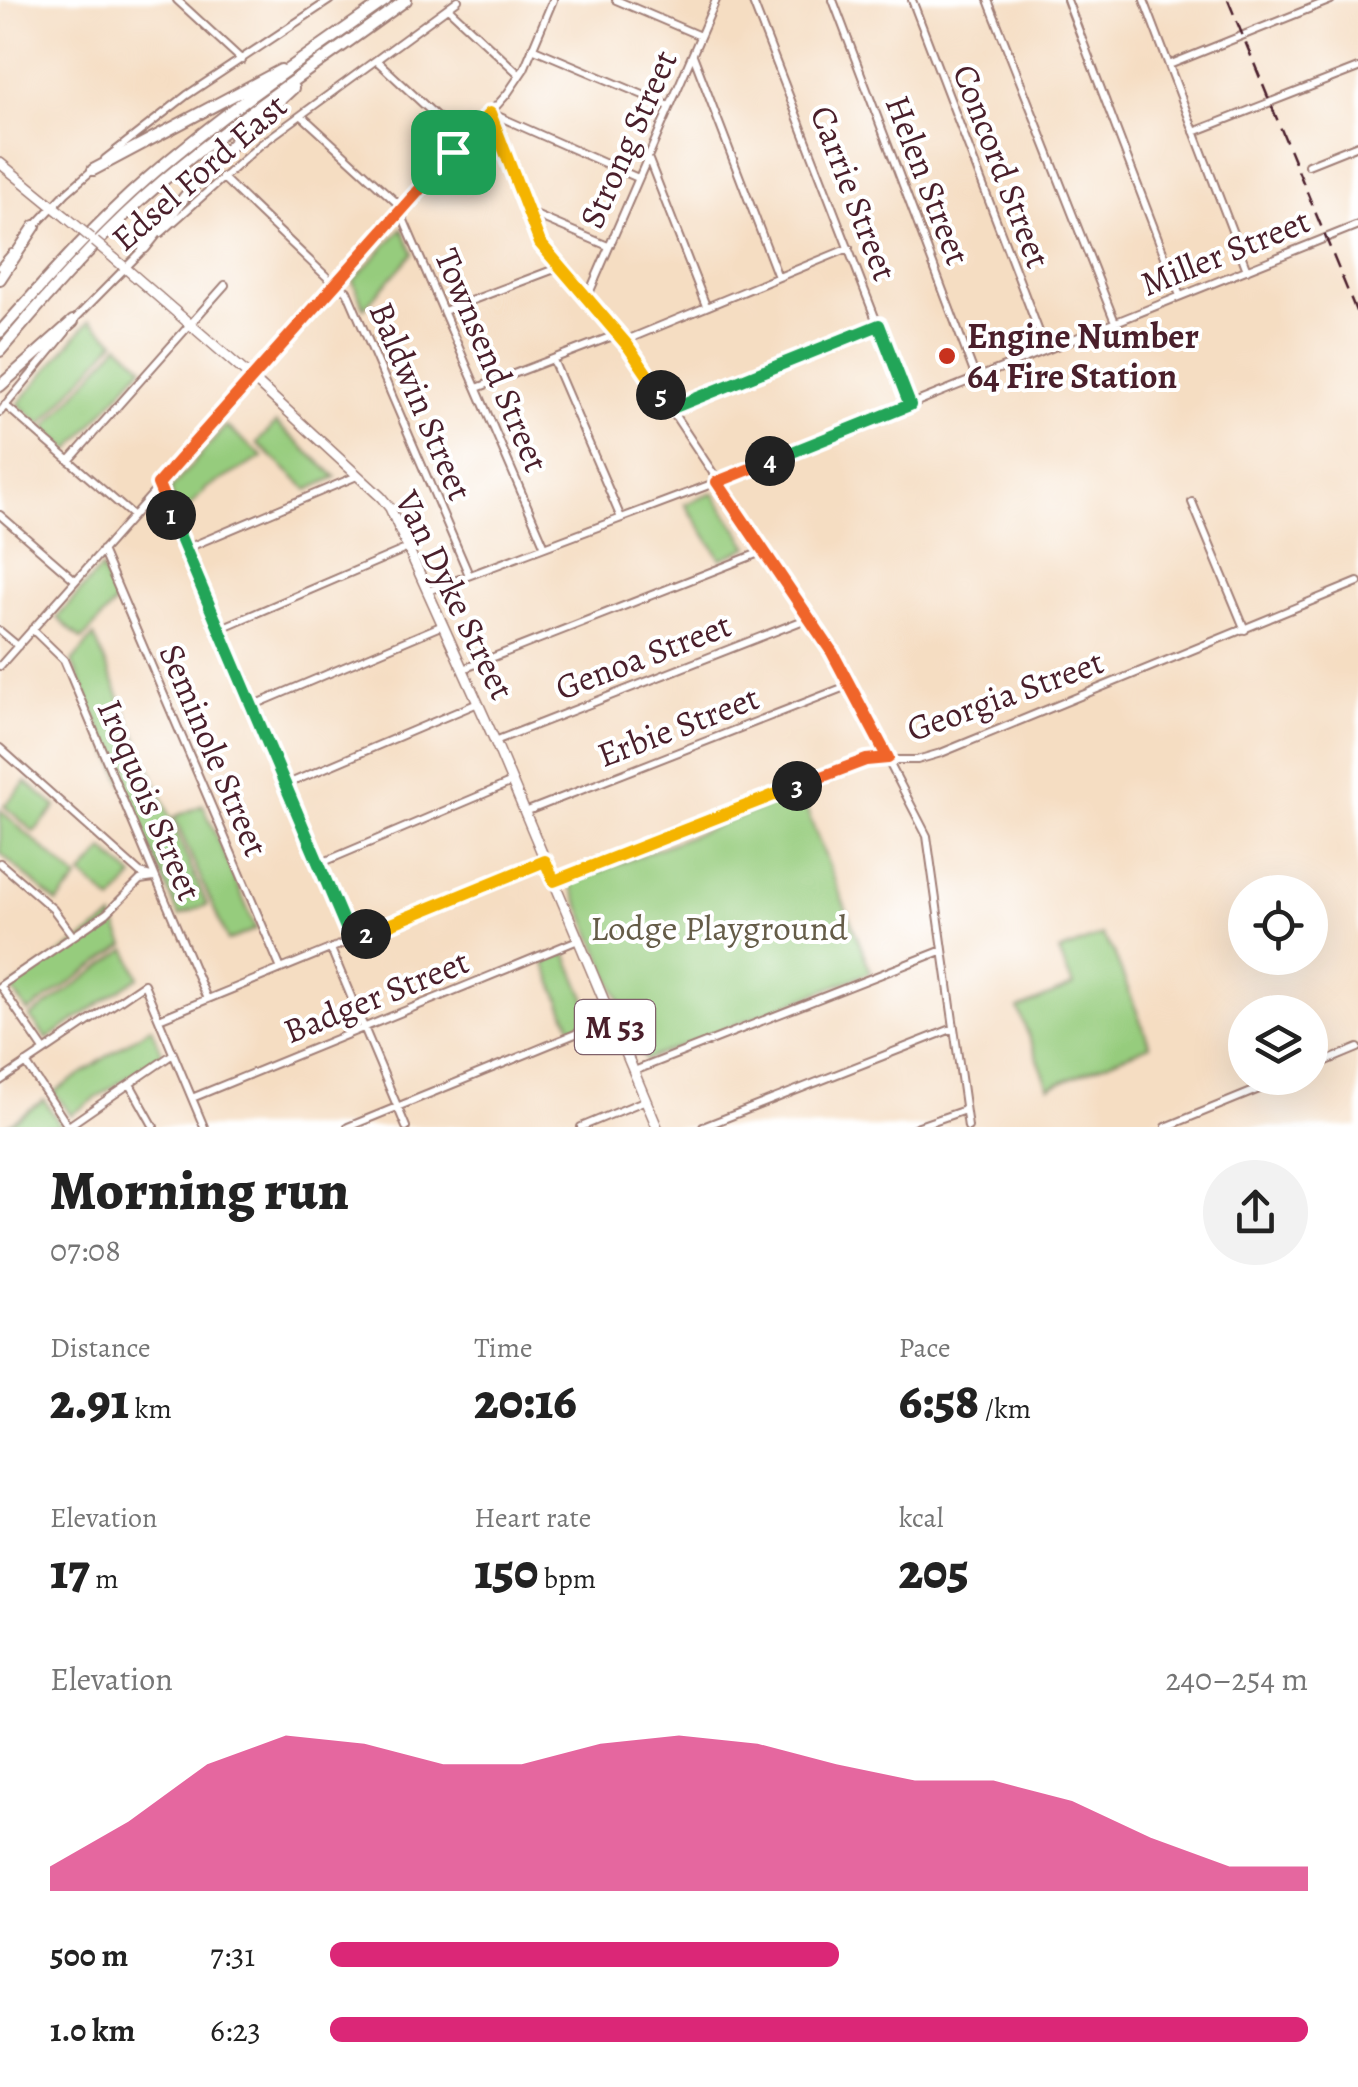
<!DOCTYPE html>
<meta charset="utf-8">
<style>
body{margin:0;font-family:Alegreya,serif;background:#f2f2f2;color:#222;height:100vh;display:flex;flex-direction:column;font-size:38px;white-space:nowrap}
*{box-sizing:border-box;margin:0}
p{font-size:32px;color:#767676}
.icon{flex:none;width:55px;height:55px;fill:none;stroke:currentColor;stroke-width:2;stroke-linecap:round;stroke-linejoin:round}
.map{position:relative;height:1127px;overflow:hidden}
.panel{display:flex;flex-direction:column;background:#fff;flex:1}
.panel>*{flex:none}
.buttons{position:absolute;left:1228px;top:875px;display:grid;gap:20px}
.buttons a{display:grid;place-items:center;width:100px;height:100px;border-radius:50%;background:#fff;box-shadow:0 10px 40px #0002;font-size:50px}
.pin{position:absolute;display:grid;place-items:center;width:85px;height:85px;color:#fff;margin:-42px;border-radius:20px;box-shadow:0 5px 15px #0006}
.km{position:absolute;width:50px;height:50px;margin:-25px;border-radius:50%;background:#222;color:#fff;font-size:28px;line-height:50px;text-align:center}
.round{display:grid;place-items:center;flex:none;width:105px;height:105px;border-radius:52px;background:#f2f2f2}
.headline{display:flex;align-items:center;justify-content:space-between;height:170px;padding:0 50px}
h1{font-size:55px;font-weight:800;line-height:75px}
.stats{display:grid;grid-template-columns:repeat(3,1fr);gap:15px;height:170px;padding:10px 50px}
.stats div{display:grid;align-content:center}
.stats b{font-size:50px;font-weight:800}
.stats small{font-size:28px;font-weight:400}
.stats p{font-size:28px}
.chart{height:280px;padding:20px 50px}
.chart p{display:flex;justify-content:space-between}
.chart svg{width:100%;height:180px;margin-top:10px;fill:#db2777;opacity:.7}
ul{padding:0 50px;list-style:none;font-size:32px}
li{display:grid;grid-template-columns:160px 120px 1fr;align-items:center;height:75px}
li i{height:25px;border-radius:12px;background:#db2777}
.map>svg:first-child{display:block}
.green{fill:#96cc7d;stroke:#707654;stroke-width:2.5}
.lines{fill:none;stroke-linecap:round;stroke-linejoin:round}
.minor-casing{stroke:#a07e76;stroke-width:10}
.major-casing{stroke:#a07e76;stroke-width:12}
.highway-casing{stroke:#a07e76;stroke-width:14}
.minor{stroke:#fff;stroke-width:6}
.major{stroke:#fff;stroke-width:9}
.highway{stroke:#fff;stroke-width:10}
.rail{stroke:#4a1f2b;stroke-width:2.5;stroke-dasharray:15 8;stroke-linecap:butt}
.major-bridge-casing{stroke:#a07e76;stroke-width:12;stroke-linecap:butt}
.major-bridge{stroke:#fff;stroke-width:9}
.split-1-casing{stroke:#fff;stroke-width:20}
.split-2-casing{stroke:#fff;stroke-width:20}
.split-3-casing{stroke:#fff;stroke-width:20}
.split-4-casing{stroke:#fff;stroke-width:20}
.split-5-casing{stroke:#fff;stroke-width:20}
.split-6-casing{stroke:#fff;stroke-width:20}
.split-1{stroke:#f0652b;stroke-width:12}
.split-2{stroke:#22a559;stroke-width:12}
.split-3{stroke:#f5b400;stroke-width:12}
.split-4{stroke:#f0652b;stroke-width:12}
.split-5{stroke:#22a559;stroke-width:12}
.split-6{stroke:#f5b400;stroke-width:12}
.poi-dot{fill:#c8321e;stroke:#fff;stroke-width:4}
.labels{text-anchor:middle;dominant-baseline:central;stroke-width:8;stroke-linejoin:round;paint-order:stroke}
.shield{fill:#fff;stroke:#80626b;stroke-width:2.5}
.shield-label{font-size:32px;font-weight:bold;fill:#4a1f2b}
.street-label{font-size:35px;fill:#4a1f2b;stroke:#fff}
.poi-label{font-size:35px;font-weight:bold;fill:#4a1f2b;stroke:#fff;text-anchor:start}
.park-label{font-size:35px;fill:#655c48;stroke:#fff}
</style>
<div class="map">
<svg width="1358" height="1127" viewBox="0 0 1358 1127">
<rect width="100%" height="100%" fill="#fff"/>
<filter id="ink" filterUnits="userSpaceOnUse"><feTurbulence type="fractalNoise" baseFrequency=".01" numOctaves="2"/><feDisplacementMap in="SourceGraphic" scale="20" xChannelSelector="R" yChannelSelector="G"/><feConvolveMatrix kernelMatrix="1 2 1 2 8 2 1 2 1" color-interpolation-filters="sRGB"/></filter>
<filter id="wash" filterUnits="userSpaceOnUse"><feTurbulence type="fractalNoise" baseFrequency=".0048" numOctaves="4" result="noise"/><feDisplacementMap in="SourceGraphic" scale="40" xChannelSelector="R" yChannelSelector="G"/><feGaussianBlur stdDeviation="2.25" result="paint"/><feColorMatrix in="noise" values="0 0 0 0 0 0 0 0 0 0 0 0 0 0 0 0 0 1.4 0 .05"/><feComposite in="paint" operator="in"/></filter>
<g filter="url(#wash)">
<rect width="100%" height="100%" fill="#f5ddc2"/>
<path class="green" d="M402,228l11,25 -49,55 -11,-27z
M90,320l25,21 -73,84 -24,-21z
M119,344l24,22 -73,84 -25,-21z
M276,423l60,54 -28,13 -51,-47z
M226,426l37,31 -56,31 -27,29 -10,-27z
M713,493l36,54 -28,12 -36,-55z
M101,568l15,34 -34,38 -25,-22z
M94,636l113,269 -28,11 -107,-254z
M26,782l30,25 -22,25 -30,-26z
M800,793l71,179 -226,88 -75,-177z
M203,805l53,124 -28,12 -54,-124z
M0,810l78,69 -21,24 -57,-50z
M104,850l30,27 -22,25 -30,-27z
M113,918l12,27 -97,67 -17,-24z
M1102,935l12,18 36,92 -101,42 -31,-78 55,-23 -14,-34z
M127,949l12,28 -92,62 -17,-22z
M566,953l28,66 -22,10 -28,-67z
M151,1027l11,27 -91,61 -17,-23z
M44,1100l16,24 -4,3h-52z"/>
</g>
<g filter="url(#ink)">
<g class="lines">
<defs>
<path id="minor" d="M177,0l65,60
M616,0l84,36
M752,0l157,405
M833,0l143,378
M912,0l134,350
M988,0l127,322
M1067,0l113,296
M1144,0l103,270
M448,8l72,67
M532,48l137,58
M693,55l85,222
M376,60l87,81
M1169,65l162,-65
M489,113l50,130 89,102 204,307 95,184 41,291
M491,113l147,65
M301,115l95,87 149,345
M1194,132l164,-64
M105,159l82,-64 143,-95
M649,160l57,146
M1308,165l50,-20
M222,177l108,103 17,11 122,284
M528,212l80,34
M33,228l33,-35 30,-26
M161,233l99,-88 198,-145
M0,267l12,-14
M587,298l129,-298
M444,311l116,-44
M73,321l72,-73
M624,341l225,-93
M553,360l68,158
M477,388l141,-54
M5,405l127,110
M670,409l209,-84
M0,412l66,-80
M69,461l156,-176
M158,484l193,456
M1192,502l53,128
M0,515l75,65
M185,549l172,-73
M102,550l179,419
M428,591l289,-109 641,-257
M32,629l32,31 143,339
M219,629l189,-81
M0,631l18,15
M0,666l507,-572 17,-25 29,-69
M463,669l301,-118
M252,706l191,-81
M495,741l314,-123
M0,748l140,125 14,4
M285,785l193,-82
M525,812l325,-127
M0,863l53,46 20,27
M319,864l193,-82
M554,881l312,-121h51l24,-7 417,-171
M331,949l75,178
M0,986l107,-73 33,-33 14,-2
M1,987l43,63
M159,1019l386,-158
M26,1063l42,63
M1310,1068l48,-20
M634,1071l309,-121
M0,1081l144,-97 60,143
M130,1084l24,43
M192,1098l386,-158
M67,1127l106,-73
M348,1127l264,-108
M581,1127l65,-27
M703,1127l251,-99
M916,1127l49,-17
M1166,1127l120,-49"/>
<path id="major" d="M0,163l66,54
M115,259l138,120 128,118 9,11 105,233 162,386"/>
<path id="highway" d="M93,170l188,-100
M144,248l67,-84 82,-76
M0,279l35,-53
M0,332c47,-53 94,-107 148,-154 75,-65 157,-121 238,-178
M0,351c45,-53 90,-105 142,-152 82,-74 176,-134 264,-199
M0,386l73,-65"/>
</defs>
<use href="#minor" class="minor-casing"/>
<use href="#major" class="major-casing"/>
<use href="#highway" class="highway-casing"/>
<use href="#minor" class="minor"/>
<use href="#major" class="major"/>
<use href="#highway" class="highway"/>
<path class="rail" d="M1228,0l130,316"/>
<defs>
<path id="major-bridge" d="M66,217l25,21
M95,242l20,17"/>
</defs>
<use href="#major-bridge" class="major-bridge-casing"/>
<use href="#major-bridge" class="major-bridge"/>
</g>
</g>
<g class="lines" filter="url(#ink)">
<defs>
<path id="split-1" d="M171,515l-13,-31 295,-332"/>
<path id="split-2" d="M171,515l180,425 15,-6"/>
<path id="split-3" d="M366,934l179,-73 9,20 243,-95"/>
<path id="split-4" d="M770,461l-53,21 115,170 56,106 -22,2 -69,26"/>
<path id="split-5" d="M661,395l9,14 209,-84 31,80 -140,56"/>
<path id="split-6" d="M453,152l37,-39 50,130 88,103 33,49"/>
</defs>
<use href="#split-1" class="split-1-casing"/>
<use href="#split-2" class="split-2-casing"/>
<use href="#split-3" class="split-3-casing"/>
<use href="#split-4" class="split-4-casing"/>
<use href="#split-5" class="split-5-casing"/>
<use href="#split-6" class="split-6-casing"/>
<use href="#split-1" class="split-1"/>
<use href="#split-2" class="split-2"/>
<use href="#split-3" class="split-3"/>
<use href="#split-4" class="split-4"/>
<use href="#split-5" class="split-5"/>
<use href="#split-6" class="split-6"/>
</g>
<circle class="poi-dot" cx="947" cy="356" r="10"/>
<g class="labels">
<rect class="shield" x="575" y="1000" width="80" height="54" rx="8"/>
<g class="shield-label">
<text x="615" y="1027">M 53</text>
</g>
<g class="street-label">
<text transform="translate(628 139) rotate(-66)">Strong Street</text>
<text transform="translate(1002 166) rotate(69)">Concord Street</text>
<text transform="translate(199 172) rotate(-41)">Edsel Ford East</text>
<text transform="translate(928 180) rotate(69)">Helen Street</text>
<text transform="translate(854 193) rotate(69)">Carrie Street</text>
<text transform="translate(1225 252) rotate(-22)">Miller Street</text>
<text transform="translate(492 360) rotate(67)">Townsend Street</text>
<text transform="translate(421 401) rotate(67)">Baldwin Street</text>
<text transform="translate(455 595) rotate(64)">Van Dyke Street</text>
<text transform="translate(643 656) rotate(-21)">Genoa Street</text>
<text transform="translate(1005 695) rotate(-20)">Georgia Street</text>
<text transform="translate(678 726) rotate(-21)">Erbie Street</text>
<text transform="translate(214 750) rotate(67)">Seminole Street</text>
<text transform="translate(150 800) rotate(67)">Iroquois Street</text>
<text transform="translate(376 996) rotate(-22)">Badger Street</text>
</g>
<g class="poi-label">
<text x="967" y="336">Engine Number<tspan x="967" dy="40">64 Fire Station</tspan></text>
</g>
<g class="park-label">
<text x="719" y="928">Lodge Playground</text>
</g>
</g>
</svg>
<div class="buttons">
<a><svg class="icon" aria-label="locate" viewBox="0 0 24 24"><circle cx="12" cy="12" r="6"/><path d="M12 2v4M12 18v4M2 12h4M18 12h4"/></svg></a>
<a><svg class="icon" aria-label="layers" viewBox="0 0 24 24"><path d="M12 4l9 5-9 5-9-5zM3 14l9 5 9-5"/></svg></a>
</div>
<div class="pin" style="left:453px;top:152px;background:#1e9e55"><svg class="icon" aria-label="arrive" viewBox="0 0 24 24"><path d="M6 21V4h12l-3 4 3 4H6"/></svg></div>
<b class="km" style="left:171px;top:515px">1</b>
<b class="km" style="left:366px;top:934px">2</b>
<b class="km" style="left:797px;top:786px">3</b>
<b class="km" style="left:770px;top:461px">4</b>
<b class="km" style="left:661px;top:395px">5</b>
</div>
<section class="panel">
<div class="headline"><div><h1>Morning run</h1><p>07:08</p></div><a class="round"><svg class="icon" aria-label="share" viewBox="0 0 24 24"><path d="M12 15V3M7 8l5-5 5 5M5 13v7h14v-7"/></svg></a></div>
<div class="stats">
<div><p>Distance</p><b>2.91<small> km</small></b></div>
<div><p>Time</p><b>20:16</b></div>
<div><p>Pace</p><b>6:58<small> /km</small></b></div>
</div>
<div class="stats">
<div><p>Elevation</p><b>17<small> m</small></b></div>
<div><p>Heart rate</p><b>150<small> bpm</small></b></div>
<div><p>kcal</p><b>205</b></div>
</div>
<div class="chart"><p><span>Elevation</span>240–254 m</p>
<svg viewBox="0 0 160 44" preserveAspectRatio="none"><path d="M0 44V38L10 27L20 13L30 6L40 8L50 13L60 13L70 8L80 6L90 8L100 13L110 17L120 17L130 22L140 31L150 38L160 38V44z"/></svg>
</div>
<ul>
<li><b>500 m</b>7:31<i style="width:52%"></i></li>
<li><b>1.0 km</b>6:23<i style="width:100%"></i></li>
</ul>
</section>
